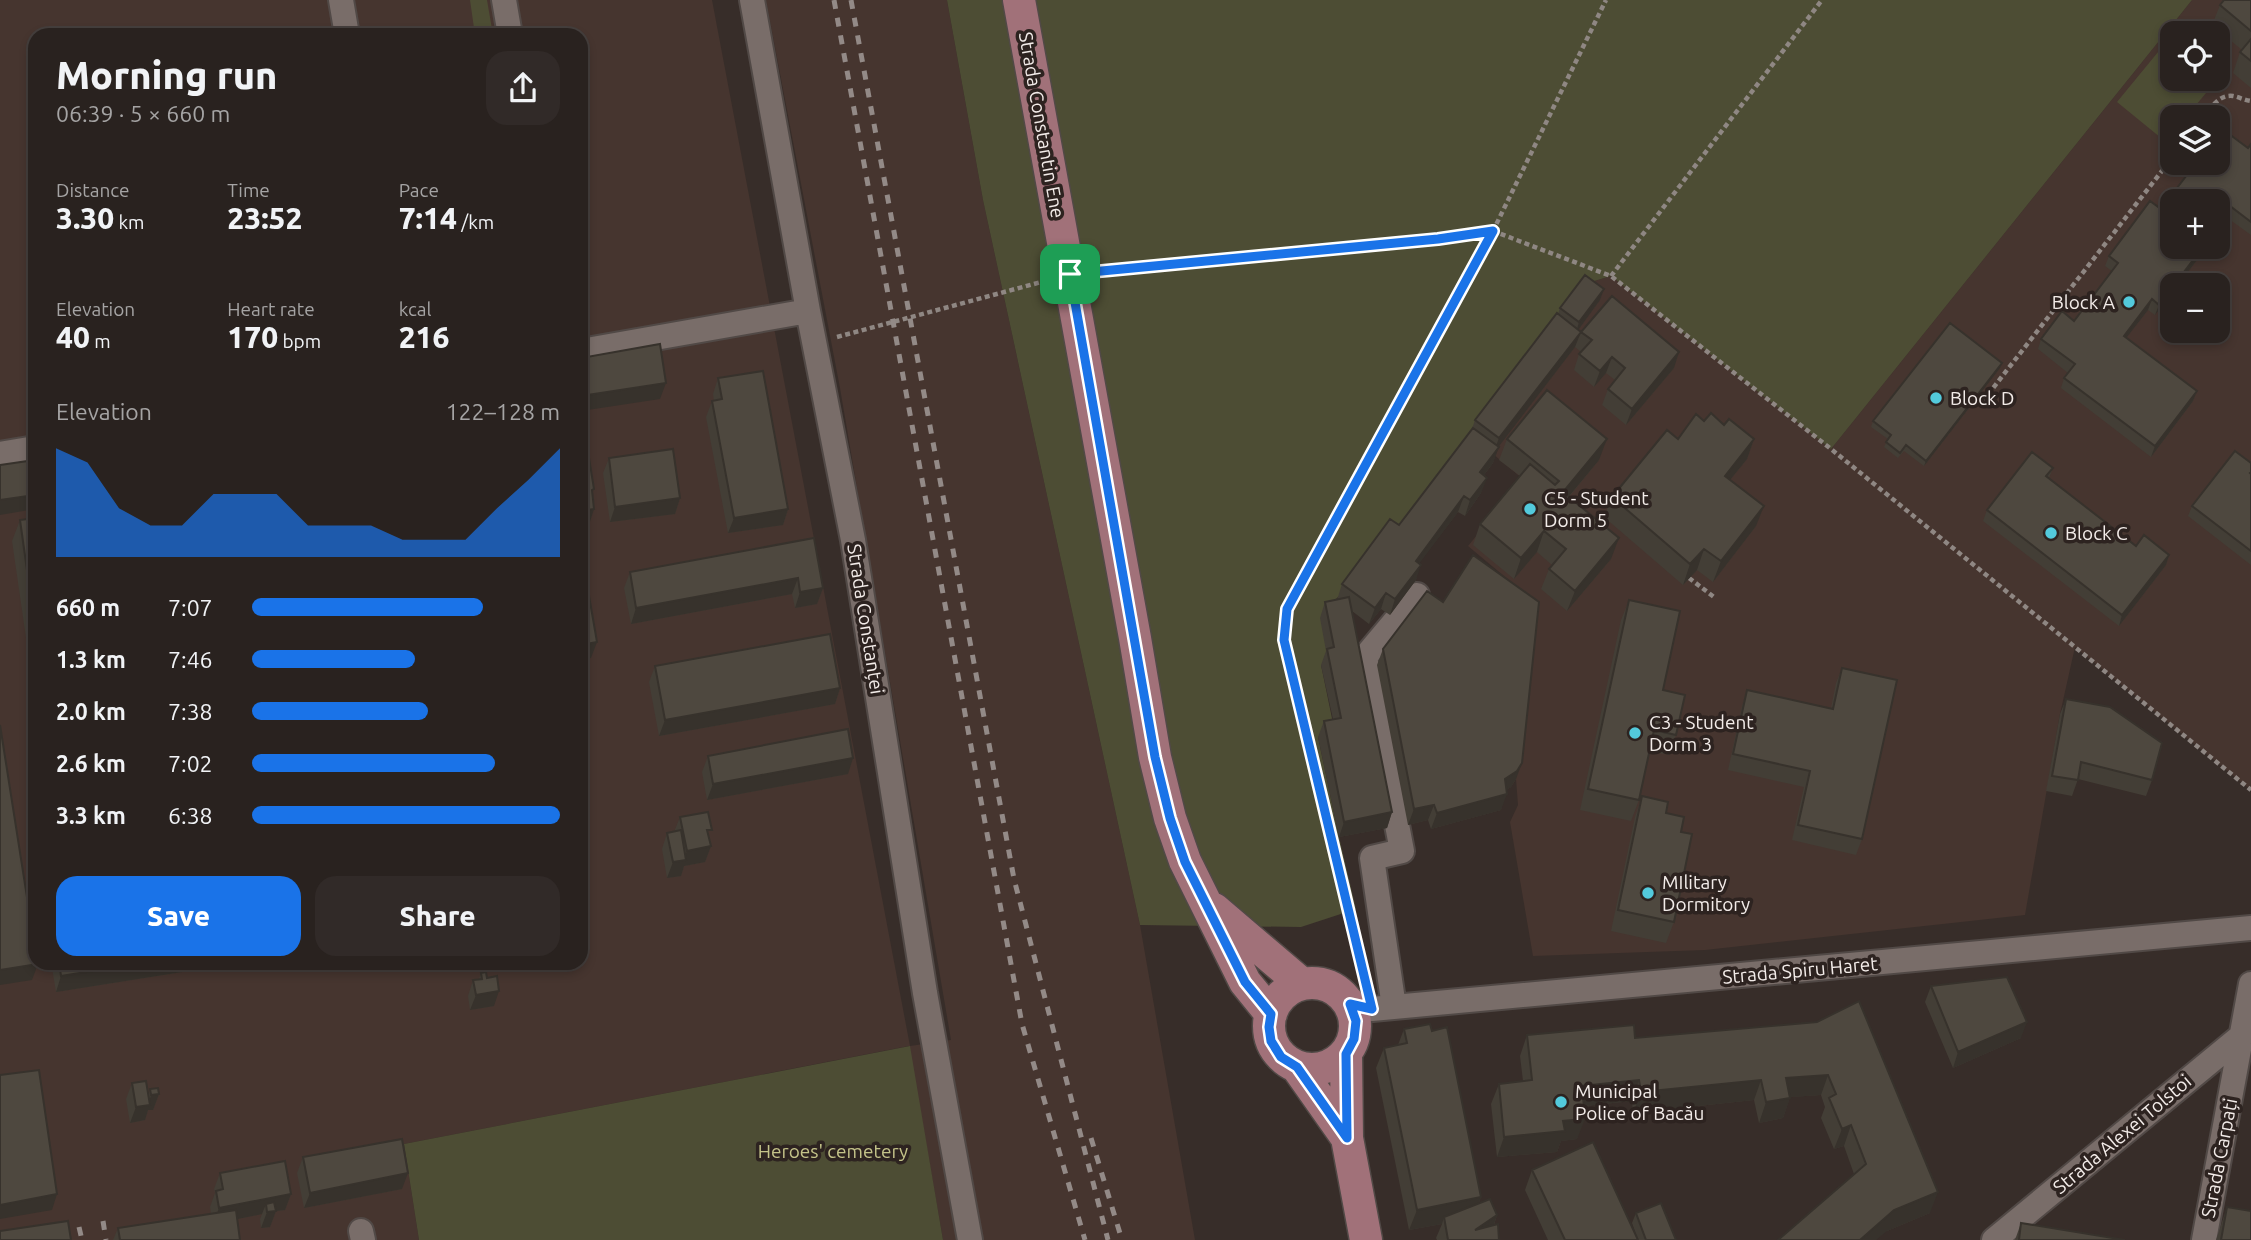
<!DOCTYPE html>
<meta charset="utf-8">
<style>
body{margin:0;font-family:Ubuntu,sans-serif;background:#312a28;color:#f1f3f6;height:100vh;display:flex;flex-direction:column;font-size:26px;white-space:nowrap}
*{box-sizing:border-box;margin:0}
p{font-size:23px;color:#a5a4a4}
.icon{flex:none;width:38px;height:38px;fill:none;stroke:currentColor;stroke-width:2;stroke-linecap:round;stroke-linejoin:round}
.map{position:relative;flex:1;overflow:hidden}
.panel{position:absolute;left:28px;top:28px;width:560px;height:942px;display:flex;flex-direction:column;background:#29221f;border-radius:21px;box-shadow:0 4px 10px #0003,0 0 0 2px #453f3d}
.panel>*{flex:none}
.buttons{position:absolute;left:2160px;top:21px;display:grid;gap:14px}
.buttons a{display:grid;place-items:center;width:70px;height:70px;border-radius:14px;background:#29221f;box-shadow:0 4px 10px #0003,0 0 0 2px #453f3d;font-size:35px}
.pin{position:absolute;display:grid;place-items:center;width:60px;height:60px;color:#fff;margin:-30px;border-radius:14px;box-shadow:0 4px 10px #0006}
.round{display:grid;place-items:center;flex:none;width:74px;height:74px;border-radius:21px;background:#312a28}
.overview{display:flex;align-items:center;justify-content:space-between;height:119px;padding:0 28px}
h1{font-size:38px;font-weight:800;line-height:52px}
.figures{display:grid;grid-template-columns:repeat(3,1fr);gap:10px;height:119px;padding:7px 28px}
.figures div{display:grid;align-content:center}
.figures b{font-size:30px;font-weight:800}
.figures small{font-size:19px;font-weight:400}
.figures p{font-size:19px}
.chart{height:196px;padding:14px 28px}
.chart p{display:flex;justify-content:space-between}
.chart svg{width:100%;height:126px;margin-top:7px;fill:#1a73e8;opacity:.7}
.action{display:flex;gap:14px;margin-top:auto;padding:14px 28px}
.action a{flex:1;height:80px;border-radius:21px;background:#1a73e8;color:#fff;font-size:28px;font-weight:800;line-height:80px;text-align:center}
.action a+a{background:#312a28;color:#f1f3f6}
ul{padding:0 28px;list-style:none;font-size:23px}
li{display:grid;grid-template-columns:112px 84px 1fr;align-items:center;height:52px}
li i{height:18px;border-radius:9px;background:#1a73e8}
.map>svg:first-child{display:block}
.built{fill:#46352f;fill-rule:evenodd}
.green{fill:#4d4d34}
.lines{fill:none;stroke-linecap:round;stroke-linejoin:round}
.minor-casing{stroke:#514946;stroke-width:28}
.major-casing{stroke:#514946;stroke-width:35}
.path{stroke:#8f8783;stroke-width:4.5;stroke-dasharray:5 3.5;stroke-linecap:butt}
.minor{stroke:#796d69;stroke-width:24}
.major{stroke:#a17179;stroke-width:32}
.rail{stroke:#938a87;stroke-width:5;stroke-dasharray:9 9;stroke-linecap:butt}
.wall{fill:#433e36}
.shaded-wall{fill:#37322c}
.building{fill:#4e483f;stroke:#37322c;stroke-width:2}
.route-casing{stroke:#fff;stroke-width:14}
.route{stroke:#1a73e8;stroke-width:9}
.poi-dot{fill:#53cadc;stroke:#2d2320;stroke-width:2.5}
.labels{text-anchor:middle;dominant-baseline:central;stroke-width:7;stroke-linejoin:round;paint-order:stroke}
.street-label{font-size:19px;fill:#f3ece9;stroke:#2d2320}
.poi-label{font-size:19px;fill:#f3ece9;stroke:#2d2320;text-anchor:start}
.park-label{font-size:19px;fill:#c4c389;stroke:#2d2320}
</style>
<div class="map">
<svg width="2251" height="1240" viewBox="0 0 2251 1240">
<rect width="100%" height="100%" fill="#372d29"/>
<path class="built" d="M0,0h712l198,1046 41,-6 -111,-652 -74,-388h181l36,200 157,725 55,315h-252l-34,-194 -505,98 15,96h-419zM35,35h546v927h-546z
M2192,0h59v790l-176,-143 -15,67 -35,201 -320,35 -172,6 -23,-134 8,-17 -2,-26 19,-177 -67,-56 55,-67 -30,-25 88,-169 30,-9 220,173zM2172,33h45v46h-45zM2172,117h45v46h-45zM2172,201h45v46h-45zM2172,285h45v46h-45z"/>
<path class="green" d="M470,0h17l6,35h-18z
M947,0h1245l-361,449 -220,-173 -30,9 -187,256 -58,58 7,14 -14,50 -8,2 14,68 -17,4 21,100 17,72 -55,18 -161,-2 -157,-725z
M2172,35v44h45v-27l14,11 -45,54h-14v18l-6,7 -49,-40z
M910,1046l33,194h-524l-15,-96z"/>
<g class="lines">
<defs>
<path id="minor" d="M341,0l6,35
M504,0l6,35
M752,0l56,311 45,229 72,453 45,247
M581,351l227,-40
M0,454l35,-6
M1350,1005l22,4 879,-81
M1394,1007l-22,-149 30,-7 -37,-194 52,-62
M361,1231l2,9
M1994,1240l257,-212
M2204,1240l47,-256"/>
<path id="major" d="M1019,0l116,638 20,119 15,61 15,43 60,121 26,32
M1214,909l88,75
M1269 1026a43 43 0 1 1 86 0a43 43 0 1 1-86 0Z
M1346,1054l1,84 19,102
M1297,1067l50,71"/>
</defs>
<use href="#minor" class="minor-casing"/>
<use href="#major" class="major-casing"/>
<path class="path" d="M2203,117c8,-9 16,-23 30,-21 6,1 11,4 18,5
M1095,271l343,-32 55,-8 113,-231
M1611,276l211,-276
M837,337l208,-56
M1983,401l189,-243
M1689,578l25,19
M1361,960l-77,-320 3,-31 206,-378 118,45 220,173 420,341"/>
<use href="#minor" class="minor"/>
<use href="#major" class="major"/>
<path class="rail" d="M834,0l188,1024 63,216
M851,0l163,879 94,361
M1091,1138l31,102
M103,1221l3,19
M79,1227l3,13"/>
</g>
<path class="wall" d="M2251,0v88l-18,-15 7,-21 2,-2 -30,-25 8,-20z
M2251,144v91l-29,-21 -50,-13 28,55 -22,29h-6l-17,30 -7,-5 -22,28 71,53 -4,10 -42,56 -90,-69 3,-10 4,-5 -30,-24 3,-10 33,-18 38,-50 -7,-5 4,-10 52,-47 33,-44 -3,-2h26l31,-15z
M1600,300l-22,30 96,38 -48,57 -24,-20 6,-16 7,-9 -9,-7 -12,14 -20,-17 5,-16 2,-2 -6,-5 -77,100 -5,16 -9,12 -3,18 -16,23 -7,-4 -39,51 -3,17 -26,35 -9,-6 -12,15 -17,-13 40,201 -5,16 -48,9 -21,-100 6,-16 9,-2 -12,-54 5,-14 -6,-33 5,-16 12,-2 5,-16 57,-59 73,-96 3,-9 83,-106 2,-6z
M2002,363l-2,5 -76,98 -20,-15 -6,7 -14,-11 4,-8 -17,-12 2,-6z
M718,378l70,131 -5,16 -55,8 -22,-116 6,-16h2l-1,-7z
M1724,425l30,14 -7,20 -17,21 26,46 -43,56 -16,-12 -14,15 -79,-68 8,-20 66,-58z
M1507,439l92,21 -30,37 42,62 -44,52 -26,-22 8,-20 3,-4 -15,-13 -23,27 -41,-34 7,-21 40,-48 -21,-16z
M609,458l71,40 -5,16 -65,8 -7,-49z
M2251,463v102l-63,-49 4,-10z
M2053,468l-4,10 87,68 33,9 -3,10 -47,61 -136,-105 4,-11z
M35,518v182l-23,-159 8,-21z
M814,538l9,50 -6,16 -22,4 -3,-14 -161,30 -7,-36 6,-16z
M1629,600l34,90 13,45 -7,20 -20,-4 -10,49 -8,21 -51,-11 41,-190z
M1383,649l133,130 -5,8 -5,3 -5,20 -70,19 -3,-9 -20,5 -31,-160z
M655,666l185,22 -5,16 -176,32 -10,-54z
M1842,668l20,171 -6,16 -64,-15 12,-53 -76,-17 14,-64 5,-16 84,18 5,-25z
M2066,699l86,81 -6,16 -68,-17 -6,17 -26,-5 14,-77z
M708,756l140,18 -141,26 -5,-28z
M1642,796l24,17 8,109 -8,21 -55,-12 24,-114z
M680,817l29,20 2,9 -6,16 -21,4 -3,10 -14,2 -5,-29 5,-16 7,-1z
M51,962h176l-1,3 -170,27z
M481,973l13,33 -24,4 -2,-14 5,-16 6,-1z
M1931,986l90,52 -68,30 -28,-66z
M1817,1022l113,191 -43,18 -33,-57 -10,-28 -10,3 -13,-31 4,-11 -4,-12 -31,2 -7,21 -24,5 -5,-23 -121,13 -1,-12 -48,5 -7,33 -16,2 -4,11 -60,5 -6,-53 8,-20 24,-3 -3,-25 7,-21 108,3z
M1404,1029l28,2 49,166 -2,6 18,12 -3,10 5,15h-62l-1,-2 6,-14 -33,6 -33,-162 8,-20 14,-3z
M132,1083l17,11 1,-5 9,5 -6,16h-5l-3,10 -15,3 -4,-24z
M303,1157l99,32 -98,19 -7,-35z
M1532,1170l106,70h-90l-23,-50z
M220,1173l71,21 -6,16 -9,1 -6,16 -9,1 -1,-9 2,-5 -25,5 3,21h-127l5,-12 93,-14 -1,-7 5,-14 -1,-4z
M2227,1207l24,33h-35z
M1636,1213l40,27h-38l-6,-17z
M2021,1223l104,17h-110z"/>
<path class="shaded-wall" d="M2226,203l-4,11 -5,6v-6z
M2204,247l-4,9 -22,29h-4z
M2172,288v6l-17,21 4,-10z
M1604,289l-4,11 -24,33 3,-11z
M2152,299l-4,11 -28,36 4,-10z
M1581,332l-6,15 -82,107 6,-16z
M1679,352l-5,16 -48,57 6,-16z
M1612,357l-6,16 -12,14 6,-16z
M2002,363l-2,5 -76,98 2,-5z
M666,383l-6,16 -79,12v-15z
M2197,391l-4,10 -42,56 4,-11z
M1607,439l-8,21 -43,52 7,-20z
M1754,439l-7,20 -30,37 8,-20z
M1499,447l-6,16 -19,25 6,-16z
M1487,478l-6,15 -16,23 5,-16z
M35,495v14l-35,6v-15z
M1464,496l-6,16 -48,64 6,-15z
M680,498l-5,16 -65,8 5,-15z
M1764,506l-8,20 -43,56 8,-21z
M594,509l-5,16 -8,1v-15z
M788,509l-5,16 -55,8 6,-15z
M1544,531l-7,21 -23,27 7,-21z
M1619,538l-8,21 -44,52 8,-20z
M1704,549l-7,21 -14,15 7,-21z
M2169,555l-3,10 -47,61 3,-11z
M1421,565l-5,15 -26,35 5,-16z
M798,578l-6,16 -161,30 5,-16z
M823,588l-6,16 -22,4 5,-16z
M1386,593l-5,16 -12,15 6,-16z
M597,642l-6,16 -10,2v-15z
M840,688l-5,16 -176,32 6,-16z
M853,758l-5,16 -141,26 6,-16z
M1522,763l-6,16 -5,8 -11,8 5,-16z
M1507,794l-6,16 -70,19 6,-16z
M1434,805l-6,15 -20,5 6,-16z
M1392,812l-5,16 -48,9 5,-15z
M711,846l-6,16 -21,4 -3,10 -14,2 6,-16 10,-1 4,-10z
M148,962h79l-1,3 -170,27 5,-16z
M38,964l-6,16 -32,5v-15z
M499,991l-5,15 -24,4 6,-15z
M2027,1022l-6,16 -68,30 5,-16z
M1828,1075l-7,20 -42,3 7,-20z
M1639,1080l-7,21 -58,6 8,-21z
M1761,1080l-7,20 -121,13 8,-21z
M159,1094l-6,16h-5l-3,10 -15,3 6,-16 12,-2 3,-10z
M1790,1098l-7,20 -24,5 7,-21z
M1585,1119l-8,20 -16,2 -4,11 -60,5 7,-20 59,-16z
M1851,1125l-7,21 -10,3 8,-20z
M408,1173l-6,16 -98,19 6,-15z
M1938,1192l-8,21 -43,18 -11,9h-16l34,-30z
M57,1194l-5,16 -52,9v-14z
M291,1194l-6,16 -9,1 -6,16 -9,1 6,-16 -1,-8 -4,10 -49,10 6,-16z
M1481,1197l-7,20h-30l-2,7 -33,6 8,-20z
M1497,1215l-7,21 -15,-6z"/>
<path class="building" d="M2224,0h27v31l-31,-26z
M2251,39v22l-11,-9z
M2217,125l31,23 3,-4v78l-25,-19 -9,11v-13h-45v46h31l-29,38h-2v3l-13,17 -7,-6 -28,37 73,55 -42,55 -91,-68 11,-14 -34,-25 21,-28 12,10 44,-58 -9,-7 41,-55 11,8 35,-46h21z
M1585,275l19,14 -25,33 -19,-14z
M1612,296l67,56 -47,57 -24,-20 17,-21 -13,-11 -12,14 -21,-17 13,-14 -11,-8z
M1557,313l24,19 -82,106 -24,-18z
M1950,323l52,40 -76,98 -20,-16 -6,8 -14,-11 5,-7 -18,-14z
M660,344l6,39 -85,13v-38z
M763,371l25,138 -54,9 -22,-117 10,-2 -4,-21z
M1547,390l60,49 -44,53 56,46 -44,53 -26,-22 17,-20 -22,-18 -23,27 -41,-34 50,-60 25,21 4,-4 -52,-42z
M1711,413l13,12 5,-6 25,20 -29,37 39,30 -43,55 -17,-12 -14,15 -78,-67 55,-67 11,9 18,-25 8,7z
M1473,428l26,19 -19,25 7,6 -17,22 -6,-4 -48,65 5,4 -26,34 -9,-6 -11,15 -33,-24 48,-65 9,6z
M581,433h4l9,56 -2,1 2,19 -13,2z
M673,449l7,49 -65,9 -6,-49z
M2235,451l16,12v9l-1,1 1,1v77l-59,-45z
M2032,452l21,16 -7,8 90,70 8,-11 25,20 -47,60 -135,-105z
M35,460v35l-35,5v-35z
M35,518v109l-15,-107z
M814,538l9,50 -23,4 -2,-14 -162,30 -6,-36z
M1473,555l66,47 -17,161 -5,8 -12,8 2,15 -70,19 -3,-8 -20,4 -31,-160 44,-58 16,11z
M588,590l9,52 -16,3v-54z
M1349,597l43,215 -48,10 -20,-101 17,-3 -14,-69 7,-2 -9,-45z
M1629,600l51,11 -17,79 22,5 -9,40 -22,-5 -15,70 -51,-11z
M830,634l10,54 -175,32 -10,-54z
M1842,668l55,12 -35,159 -64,-14 12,-54 -77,-17 14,-64 86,19z
M2066,699l44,8 52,36 -10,37 -71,-18 -3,18 -26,-4z
M0,725l35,223v14h2l1,2 -38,6z
M848,729l5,29 -140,26 -5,-28z
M1642,796l26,6 -2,11 18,4 -3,15 11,2 -18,88 -56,-12z
M708,812l4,18h-5l4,16 -24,5 -7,-34z
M681,830l5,30 -13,2 -6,-29z
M59,962h89l-87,14z
M486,972l1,6 10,-2 2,15 -23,4 -3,-15 9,-1 -1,-6z
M2007,977l20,45 -69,30 -27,-66z
M1859,1001l79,191 -44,18 -34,30h-82l88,-76 -15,-39 -9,4 -13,-31 7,-4 -8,-19 -42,3 4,20 -24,4 -5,-22 -120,12 -2,-12 -57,6 3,33 -22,2 2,10 -61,6 -5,-53 33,-4 -5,-45 107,-10 1,13 182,-16z
M1430,1024l2,7 15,-4 34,170 -64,13 -33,-162 23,-5 -3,-14z
M39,1070l18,124 -57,11v-130z
M146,1081l4,24 -14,2 -4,-24z
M158,1088l1,6 -8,1 -1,-6z
M402,1139l6,34 -98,20 -7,-36z
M1593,1142l45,98h-73l-33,-70z
M285,1161l6,33 -72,14 -3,-17 7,-2 -3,-16z
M1490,1199l7,16 -22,15 23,-6 1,16h-51l-4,-23z
M274,1202l2,9 -9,1 -1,-8z
M1661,1203l15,37h-30l-10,-27z
M2227,1207l24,4v29h-30z
M236,1210l4,30h-120l-2,-12z
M68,1221l3,19h-71v-9z
M2021,1223l104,17h-106z"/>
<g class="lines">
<defs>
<path id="route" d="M1493,231l-206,378 -3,31 88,369 -22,-5 6,17 -2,18 -8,15 1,84 -50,-71 -16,-10 -10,-16 -2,-14 2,-13 -26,-32 -60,-120 -15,-44 -15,-61 -85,-483 368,-35z"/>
</defs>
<use href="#route" class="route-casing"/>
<use href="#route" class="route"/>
</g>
<g class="poi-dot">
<circle cx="2129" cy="302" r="7"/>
<circle cx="1936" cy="398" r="7"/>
<circle cx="1530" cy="509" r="7"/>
<circle cx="2051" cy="533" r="7"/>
<circle cx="1635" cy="733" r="7"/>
<circle cx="1648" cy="893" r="7"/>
<circle cx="1561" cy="1102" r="7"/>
</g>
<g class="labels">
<g class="street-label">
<text transform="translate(1042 125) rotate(80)">Strada Constantin Ene</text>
<text transform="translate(866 619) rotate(81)">Strada Constanței</text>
<text transform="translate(1800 970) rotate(-5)">Strada Spiru Haret</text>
<text transform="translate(2122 1134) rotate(-40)">Strada Alexei Tolstoi</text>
<text transform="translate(2219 1158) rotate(-79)">Strada Carpați</text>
</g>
<g class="poi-label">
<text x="2115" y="302" text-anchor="end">Block A</text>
<text x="1950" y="398">Block D</text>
<text x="1544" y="498">C5 - Student<tspan x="1544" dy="22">Dorm 5</tspan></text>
<text x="2065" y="533">Block C</text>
<text x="1649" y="722">C3 - Student<tspan x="1649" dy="22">Dorm 3</tspan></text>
<text x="1662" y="882">MIlitary<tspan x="1662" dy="22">Dormitory</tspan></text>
<text x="1575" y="1091">Municipal<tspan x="1575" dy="22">Police of Bacău</tspan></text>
</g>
<g class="park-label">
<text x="833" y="1151">Heroes' cemetery</text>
</g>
</g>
</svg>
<div class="buttons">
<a><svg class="icon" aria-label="locate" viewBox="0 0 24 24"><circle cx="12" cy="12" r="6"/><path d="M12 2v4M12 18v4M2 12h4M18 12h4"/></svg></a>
<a><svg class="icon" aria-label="layers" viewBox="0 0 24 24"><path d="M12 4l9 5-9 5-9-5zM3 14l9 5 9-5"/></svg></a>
<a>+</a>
<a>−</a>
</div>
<div class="pin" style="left:1070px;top:274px;background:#1e9e55"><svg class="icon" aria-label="arrive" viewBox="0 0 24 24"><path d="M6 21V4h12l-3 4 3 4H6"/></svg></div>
<section class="panel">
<div class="overview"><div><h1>Morning run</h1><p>06:39 · 5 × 660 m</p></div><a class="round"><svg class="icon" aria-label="share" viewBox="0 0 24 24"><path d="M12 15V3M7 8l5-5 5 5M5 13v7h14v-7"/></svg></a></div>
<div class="figures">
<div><p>Distance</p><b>3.30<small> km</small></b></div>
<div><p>Time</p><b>23:52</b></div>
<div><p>Pace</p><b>7:14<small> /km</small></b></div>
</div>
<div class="figures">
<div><p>Elevation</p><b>40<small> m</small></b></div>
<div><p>Heart rate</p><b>170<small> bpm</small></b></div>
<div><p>kcal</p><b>216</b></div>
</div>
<div class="chart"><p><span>Elevation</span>122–128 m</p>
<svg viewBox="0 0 160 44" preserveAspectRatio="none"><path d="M0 44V6L10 11L20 27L30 33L40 33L50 22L60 22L70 22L80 33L90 33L100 33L110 38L120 38L130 38L140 27L150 17L160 6V44z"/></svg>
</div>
<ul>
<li><b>660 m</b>7:07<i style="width:75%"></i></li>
<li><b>1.3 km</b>7:46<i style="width:53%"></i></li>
<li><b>2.0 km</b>7:38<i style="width:57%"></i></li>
<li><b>2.6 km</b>7:02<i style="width:79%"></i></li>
<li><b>3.3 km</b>6:38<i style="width:100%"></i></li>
</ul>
<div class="action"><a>Save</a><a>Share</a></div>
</section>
</div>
